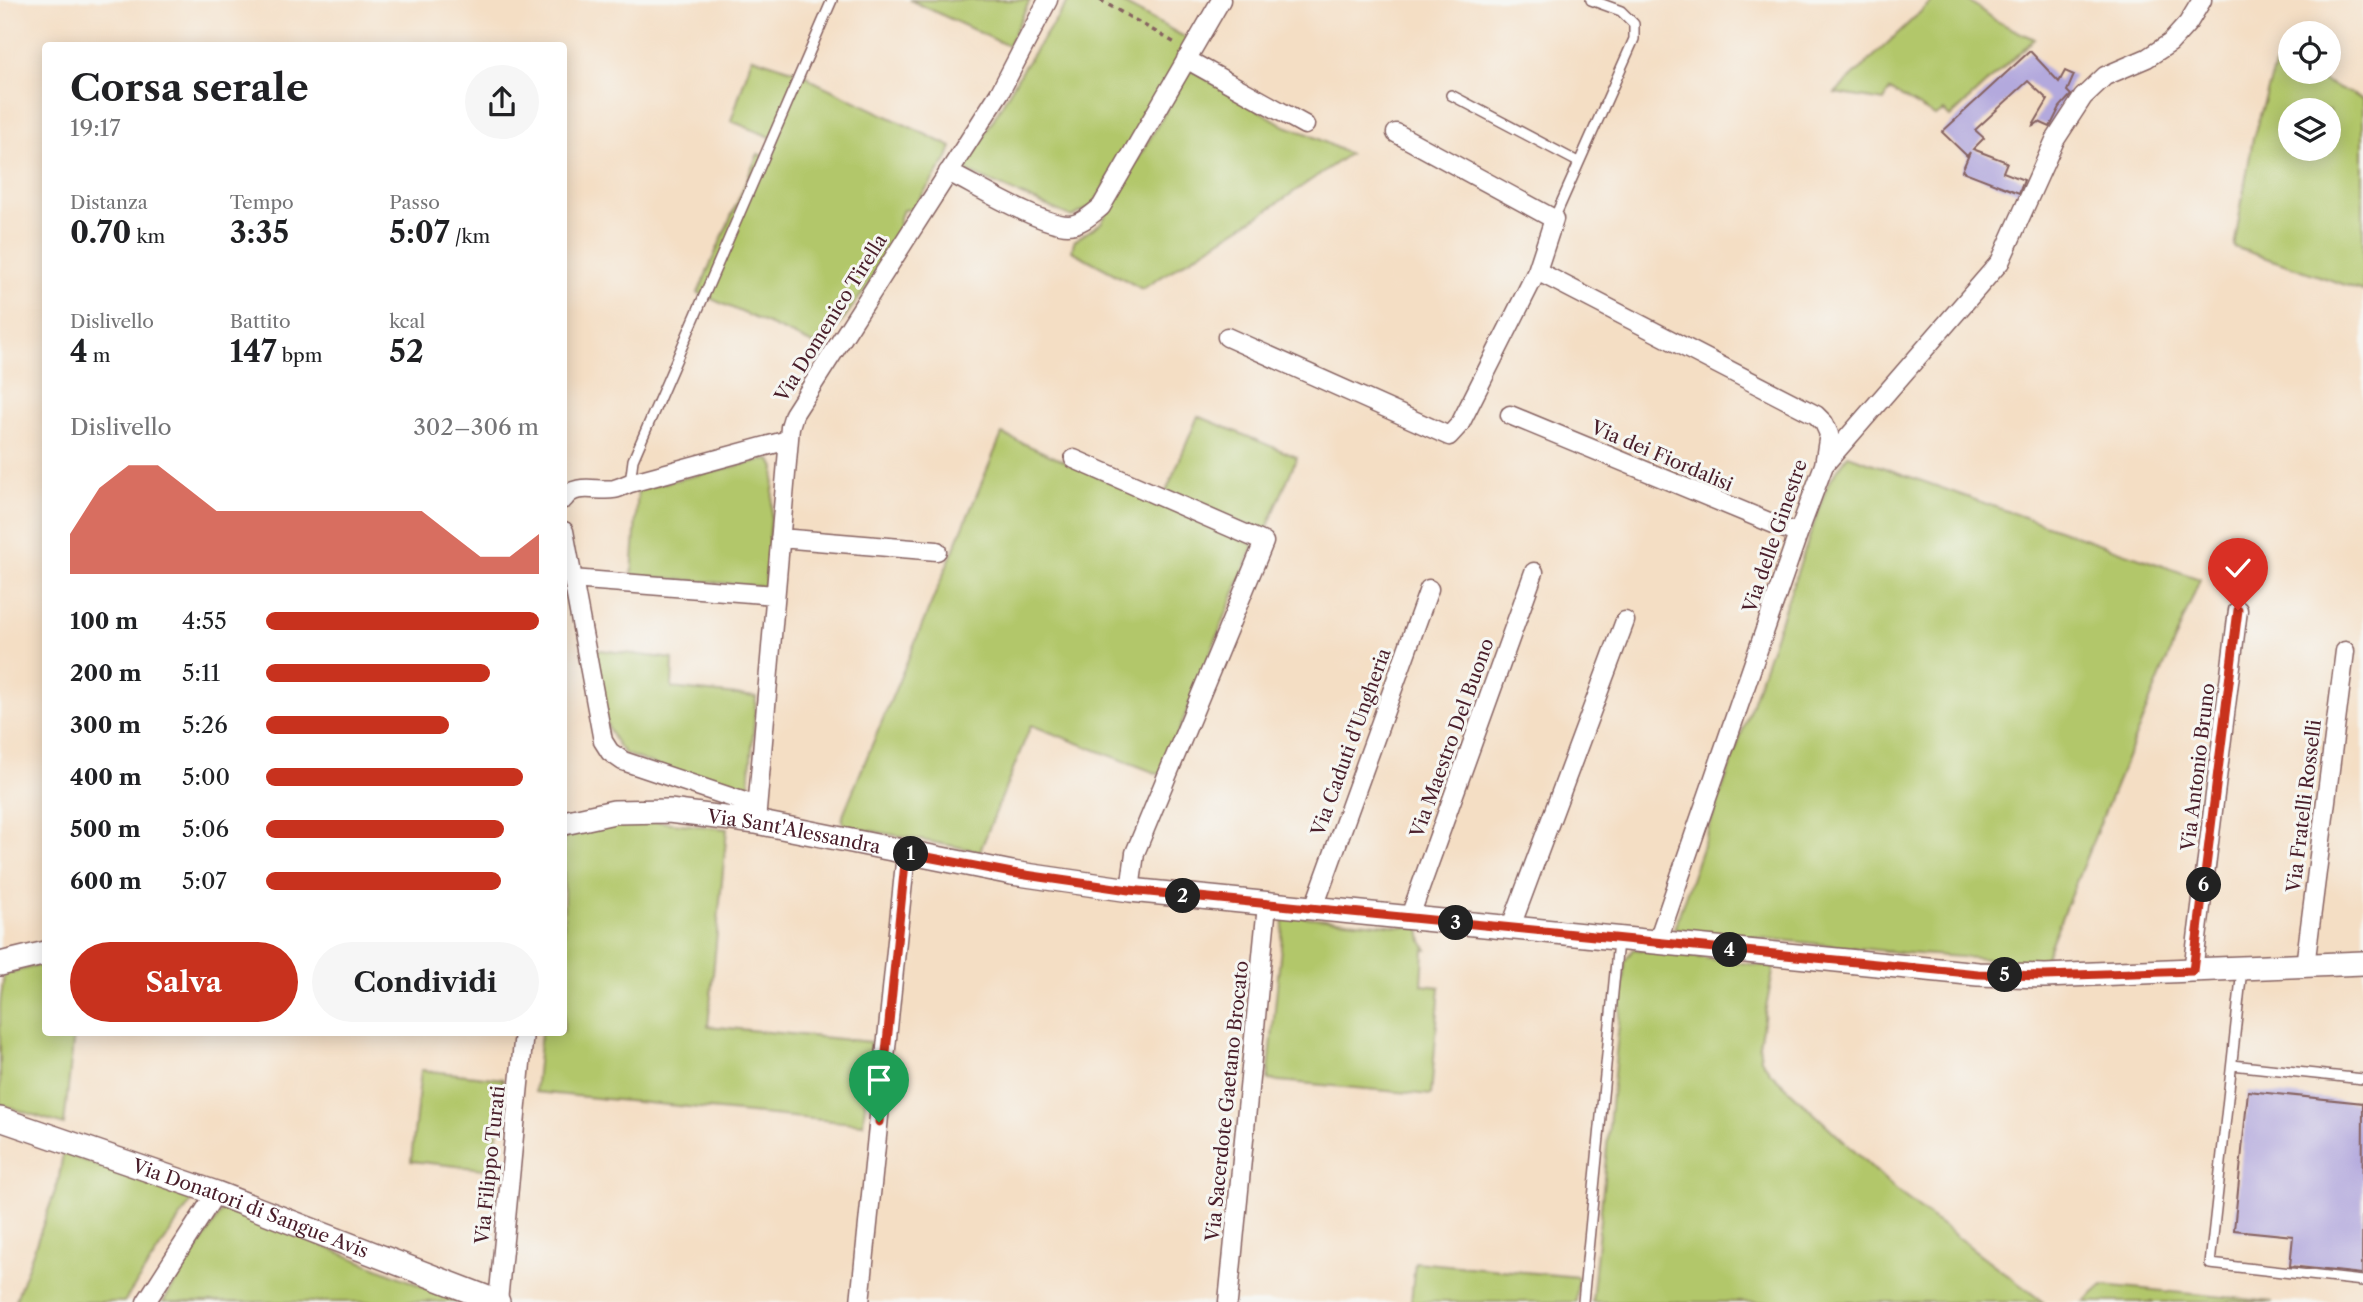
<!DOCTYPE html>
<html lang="it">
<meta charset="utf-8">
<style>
body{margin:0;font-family:"Libre Caslon Text",serif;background:#f6f6f6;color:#202124;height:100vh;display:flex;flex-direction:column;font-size:26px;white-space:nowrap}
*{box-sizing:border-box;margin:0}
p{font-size:23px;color:#757577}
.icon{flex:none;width:38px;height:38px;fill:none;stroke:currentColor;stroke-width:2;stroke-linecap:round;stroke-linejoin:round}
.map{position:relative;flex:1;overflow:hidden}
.panel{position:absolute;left:42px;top:42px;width:525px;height:994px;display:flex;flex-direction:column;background:#fff;border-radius:7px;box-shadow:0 4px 18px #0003}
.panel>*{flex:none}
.tools{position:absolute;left:2278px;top:21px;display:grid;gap:14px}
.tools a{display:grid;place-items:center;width:63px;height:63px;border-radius:50%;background:#fff;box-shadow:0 4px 18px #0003;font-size:35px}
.pin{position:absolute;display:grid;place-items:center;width:60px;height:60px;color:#fff;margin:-72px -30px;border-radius:50% 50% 50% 0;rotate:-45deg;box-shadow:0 0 7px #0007}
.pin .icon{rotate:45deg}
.km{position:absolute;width:35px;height:35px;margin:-18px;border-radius:50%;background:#222;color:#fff;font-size:19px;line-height:35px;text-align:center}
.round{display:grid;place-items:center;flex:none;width:74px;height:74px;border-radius:37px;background:#f6f6f6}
.head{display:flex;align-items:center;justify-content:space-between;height:119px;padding:0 28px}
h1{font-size:38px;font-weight:700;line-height:52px}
.metrics{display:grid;grid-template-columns:repeat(3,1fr);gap:10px;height:119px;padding:7px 28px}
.metrics div{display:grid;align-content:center}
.metrics b{font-size:30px;font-weight:700}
.metrics small{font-size:19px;font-weight:400}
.metrics p{font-size:19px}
.chart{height:196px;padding:14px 28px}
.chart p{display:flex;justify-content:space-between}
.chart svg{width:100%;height:126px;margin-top:7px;fill:#c8321e;opacity:.7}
.button{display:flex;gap:14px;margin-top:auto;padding:14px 28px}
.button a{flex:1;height:80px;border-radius:42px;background:#c8321e;color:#fff;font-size:28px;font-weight:700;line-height:80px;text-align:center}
.button a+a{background:#f6f6f6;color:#202124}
ul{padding:0 28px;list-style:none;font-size:23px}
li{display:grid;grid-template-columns:112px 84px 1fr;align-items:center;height:52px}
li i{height:18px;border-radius:9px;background:#c8321e}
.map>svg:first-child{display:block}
.grass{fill:#b2c76b;stroke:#7e734b;stroke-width:2;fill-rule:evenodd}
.building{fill:#b3a9dd}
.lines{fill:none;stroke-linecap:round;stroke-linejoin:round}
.service-casing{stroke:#866261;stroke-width:12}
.minor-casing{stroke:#866261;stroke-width:21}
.tertiary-casing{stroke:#866261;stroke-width:26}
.path{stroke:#866261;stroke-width:3.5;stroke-dasharray:5 5;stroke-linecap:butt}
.service{stroke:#fff;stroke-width:9}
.minor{stroke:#fff;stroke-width:18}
.tertiary{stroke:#fff;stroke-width:23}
.route-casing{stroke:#fff;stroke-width:14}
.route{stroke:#c8321e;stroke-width:9}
.labels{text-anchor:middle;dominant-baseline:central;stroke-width:6;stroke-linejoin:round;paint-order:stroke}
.street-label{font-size:19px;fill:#4a1f2b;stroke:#f6f6f2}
</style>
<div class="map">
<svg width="2363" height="1302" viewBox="0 0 2363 1302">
<rect width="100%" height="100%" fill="#f6f6f2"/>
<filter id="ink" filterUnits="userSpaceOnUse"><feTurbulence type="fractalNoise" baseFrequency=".0143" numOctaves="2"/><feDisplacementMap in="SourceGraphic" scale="14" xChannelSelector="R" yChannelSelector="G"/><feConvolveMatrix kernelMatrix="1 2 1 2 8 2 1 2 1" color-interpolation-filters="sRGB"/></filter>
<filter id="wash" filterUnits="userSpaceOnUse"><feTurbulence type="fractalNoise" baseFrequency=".00686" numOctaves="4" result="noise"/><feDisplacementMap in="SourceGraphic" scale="28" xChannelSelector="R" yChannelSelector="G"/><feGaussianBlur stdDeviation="1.57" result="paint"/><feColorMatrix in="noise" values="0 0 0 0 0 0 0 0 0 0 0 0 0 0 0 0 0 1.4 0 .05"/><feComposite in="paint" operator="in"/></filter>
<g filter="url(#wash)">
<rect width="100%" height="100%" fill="#f4dec4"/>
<path class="grass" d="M910,0h120l-22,46z
M1069,0h48l73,40 -97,166 -21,11 -108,-47 58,-100z
M1933,0h35l26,20 40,19 -84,78 -6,-6 -9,5 -45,-26 -6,11 -49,-8z
M752,57l53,17 8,7 139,66 -5,13 -35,49 -9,1 -4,10v10l-34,60 -43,58 -124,-55 60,-139 12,4 8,-18 -47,-19z
M2277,60l14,6v6h13l59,27v192l-129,-44 19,-109zM2291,110h38v39h-38z
M1190,69l95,57 23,8 41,20 -83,57 -124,78 -70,-38 2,-10 27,-18z
M1198,416l99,41 -32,76 -99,-41z
M1002,434l252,111 -93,230 -130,-50 -51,126 -135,-25 -3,-5 2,-9z
M1848,455l352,124 -157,384 -138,-10 -231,-24 154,-446z
M766,459l5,1 4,8 -10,119 -133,-12 6,-86z
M592,649l81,10 -1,29 84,9 -8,101 -123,-44c-26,-27 -26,-70 -33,-105z
M653,821l74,8 -19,197 163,16 -8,82 -328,-32 6,-59 23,-1v-198l2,-3 45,-7z
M1284,915l136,13 2,13 5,9h-3l-2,35 18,2 -9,108 -163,-15z
M1633,949l141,18 -15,77 2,15 9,13 128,120 145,110h-451l33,-341z
M45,964l1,68 28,1 -10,92 -64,-21v-100l4,-30z
M421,1070l82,9 -10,91 -82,-9z
M63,1153l129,47 -68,102h-109l43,-119z
M225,1206l236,96h-298z
M1415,1262l163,15 -2,25h-165z
M2103,1285l170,17h-189z"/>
<g id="blocks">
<path class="building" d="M2030,51l29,31 6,-11 9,4 -7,16 4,4 -11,12 -10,20 -11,-5 -7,5 16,-27 -20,-19 -53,49 9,8 -11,11 34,13 -4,10 21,8 -5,13 -57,-22 8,-19 -3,4 -25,-24z
M2248,1091l115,12 -1,171 -72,-8 3,-30 -59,-6z"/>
</g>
</g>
<g filter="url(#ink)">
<use href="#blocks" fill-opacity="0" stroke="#866261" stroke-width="2"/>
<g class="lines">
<defs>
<path id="service" d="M1451,95l127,67
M1554,219l80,-180v-15l-13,-13 -30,-11
M630,483l3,-23 199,-460
M2242,969l-32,295 153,17
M2232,1065l131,14
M1583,1302l35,-361"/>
<path id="minor" d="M1186,59l119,66
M1396,133l158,86 -17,52 279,144 8,8 5,11 -5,31 -26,69 -141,409
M948,172c29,14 90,52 120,53 12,0 23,-10 33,-18l120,-207
M1227,337l222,99 11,-12 77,-153
M1510,415l288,119
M1074,459l190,83 -129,311 -5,37
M1824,465l176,-203 55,-122 28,-43 22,-21 42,-18 23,-15 18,-20 14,-23
M564,499c11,-17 33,-7 50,-10 5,-1 11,-4 16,-6l158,-43
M564,531l39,210 7,11 13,9 134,45
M780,538l157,13
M572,579l203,16
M756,822l34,-395 4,-13 206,-322 48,-92
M1313,910l116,-321
M1409,919l125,-347
M1510,929l115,-308
M2305,966l40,-315
M2193,971l45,-361
M146,1302l70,-109
M498,1302l26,-270
M860,1302l46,-449
M1228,1302l39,-397"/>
<g id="tertiary">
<path id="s1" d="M564,823l50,-11 55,-1 87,11 256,51 118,17 848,84 67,2 318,-13"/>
<path d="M0,964l46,-11"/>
<path id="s2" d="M0,1119l216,74 282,109"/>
</g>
</defs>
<use href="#service" class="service-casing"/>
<use href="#minor" class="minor-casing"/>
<use href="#tertiary" class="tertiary-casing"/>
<path class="path" d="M1100,0l77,44"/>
<use href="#service" class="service"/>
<use href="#minor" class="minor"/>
<use href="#tertiary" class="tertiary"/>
</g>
</g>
<g class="lines" filter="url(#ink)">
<defs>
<path id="route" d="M879,1122l27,-269 106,20 117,17 849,84 67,2 148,-5 45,-361"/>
</defs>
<use href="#route" class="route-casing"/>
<use href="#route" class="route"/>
</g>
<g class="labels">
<g class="street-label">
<text transform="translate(831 318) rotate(-58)">Via Domenico Tirella</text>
<text transform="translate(1662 456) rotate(23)">Via dei Fiordalisi</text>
<text transform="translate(1775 536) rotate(-71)">Via delle Ginestre</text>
<text transform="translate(1452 738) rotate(-70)">Via Maestro Del Buono</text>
<text transform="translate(1351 742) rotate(-70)">Via Caduti d'Ungheria</text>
<text transform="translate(2198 767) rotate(-83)">Via Antonio Bruno</text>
<text transform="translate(2304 806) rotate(-83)">Via Fratelli Rosselli</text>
<text stroke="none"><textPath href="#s1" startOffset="233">Via Sant'Alessandra</textPath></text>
<text transform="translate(1227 1101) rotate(-84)">Via Sacerdote Gaetano Brocato</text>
<text transform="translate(490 1165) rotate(-84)">Via Filippo Turati</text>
<text stroke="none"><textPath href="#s2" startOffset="266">Via Donatori di Sangue Avis</textPath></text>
</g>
</g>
</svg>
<div class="tools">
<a><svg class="icon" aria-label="locate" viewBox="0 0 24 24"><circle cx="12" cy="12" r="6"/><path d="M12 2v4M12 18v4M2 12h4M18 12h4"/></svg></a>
<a><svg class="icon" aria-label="layers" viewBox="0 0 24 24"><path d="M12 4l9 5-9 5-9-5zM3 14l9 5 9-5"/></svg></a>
</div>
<div class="pin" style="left:879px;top:1122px;background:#1e9e55"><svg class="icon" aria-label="arrive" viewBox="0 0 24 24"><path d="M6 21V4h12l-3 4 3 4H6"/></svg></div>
<div class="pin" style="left:2238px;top:610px;background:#d93025"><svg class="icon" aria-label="check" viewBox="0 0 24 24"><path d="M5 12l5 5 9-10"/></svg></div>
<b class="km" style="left:911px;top:854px">1</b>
<b class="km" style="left:1183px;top:896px">2</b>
<b class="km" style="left:1456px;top:923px">3</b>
<b class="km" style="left:1730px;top:950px">4</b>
<b class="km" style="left:2005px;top:975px">5</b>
<b class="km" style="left:2204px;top:885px">6</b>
<section class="panel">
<div class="head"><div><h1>Corsa serale</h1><p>19:17</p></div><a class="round"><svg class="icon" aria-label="share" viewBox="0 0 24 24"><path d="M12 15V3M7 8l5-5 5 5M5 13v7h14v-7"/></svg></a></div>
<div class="metrics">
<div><p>Distanza</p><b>0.70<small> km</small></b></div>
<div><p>Tempo</p><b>3:35</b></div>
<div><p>Passo</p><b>5:07<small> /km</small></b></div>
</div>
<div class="metrics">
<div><p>Dislivello</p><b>4<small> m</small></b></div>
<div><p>Battito</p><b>147<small> bpm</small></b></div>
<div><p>kcal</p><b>52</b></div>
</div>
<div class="chart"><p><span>Dislivello</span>302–306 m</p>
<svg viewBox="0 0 160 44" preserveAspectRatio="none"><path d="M0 44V30L10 14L20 6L30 6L40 14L50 22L60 22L70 22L80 22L90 22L100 22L110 22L120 22L130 30L140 38L150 38L160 30V44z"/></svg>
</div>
<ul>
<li><b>100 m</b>4:55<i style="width:100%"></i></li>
<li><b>200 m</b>5:11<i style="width:82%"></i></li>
<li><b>300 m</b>5:26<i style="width:67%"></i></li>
<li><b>400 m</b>5:00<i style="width:94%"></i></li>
<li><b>500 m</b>5:06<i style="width:87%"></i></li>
<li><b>600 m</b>5:07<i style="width:86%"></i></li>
</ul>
<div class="button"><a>Salva</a><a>Condividi</a></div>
</section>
</div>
